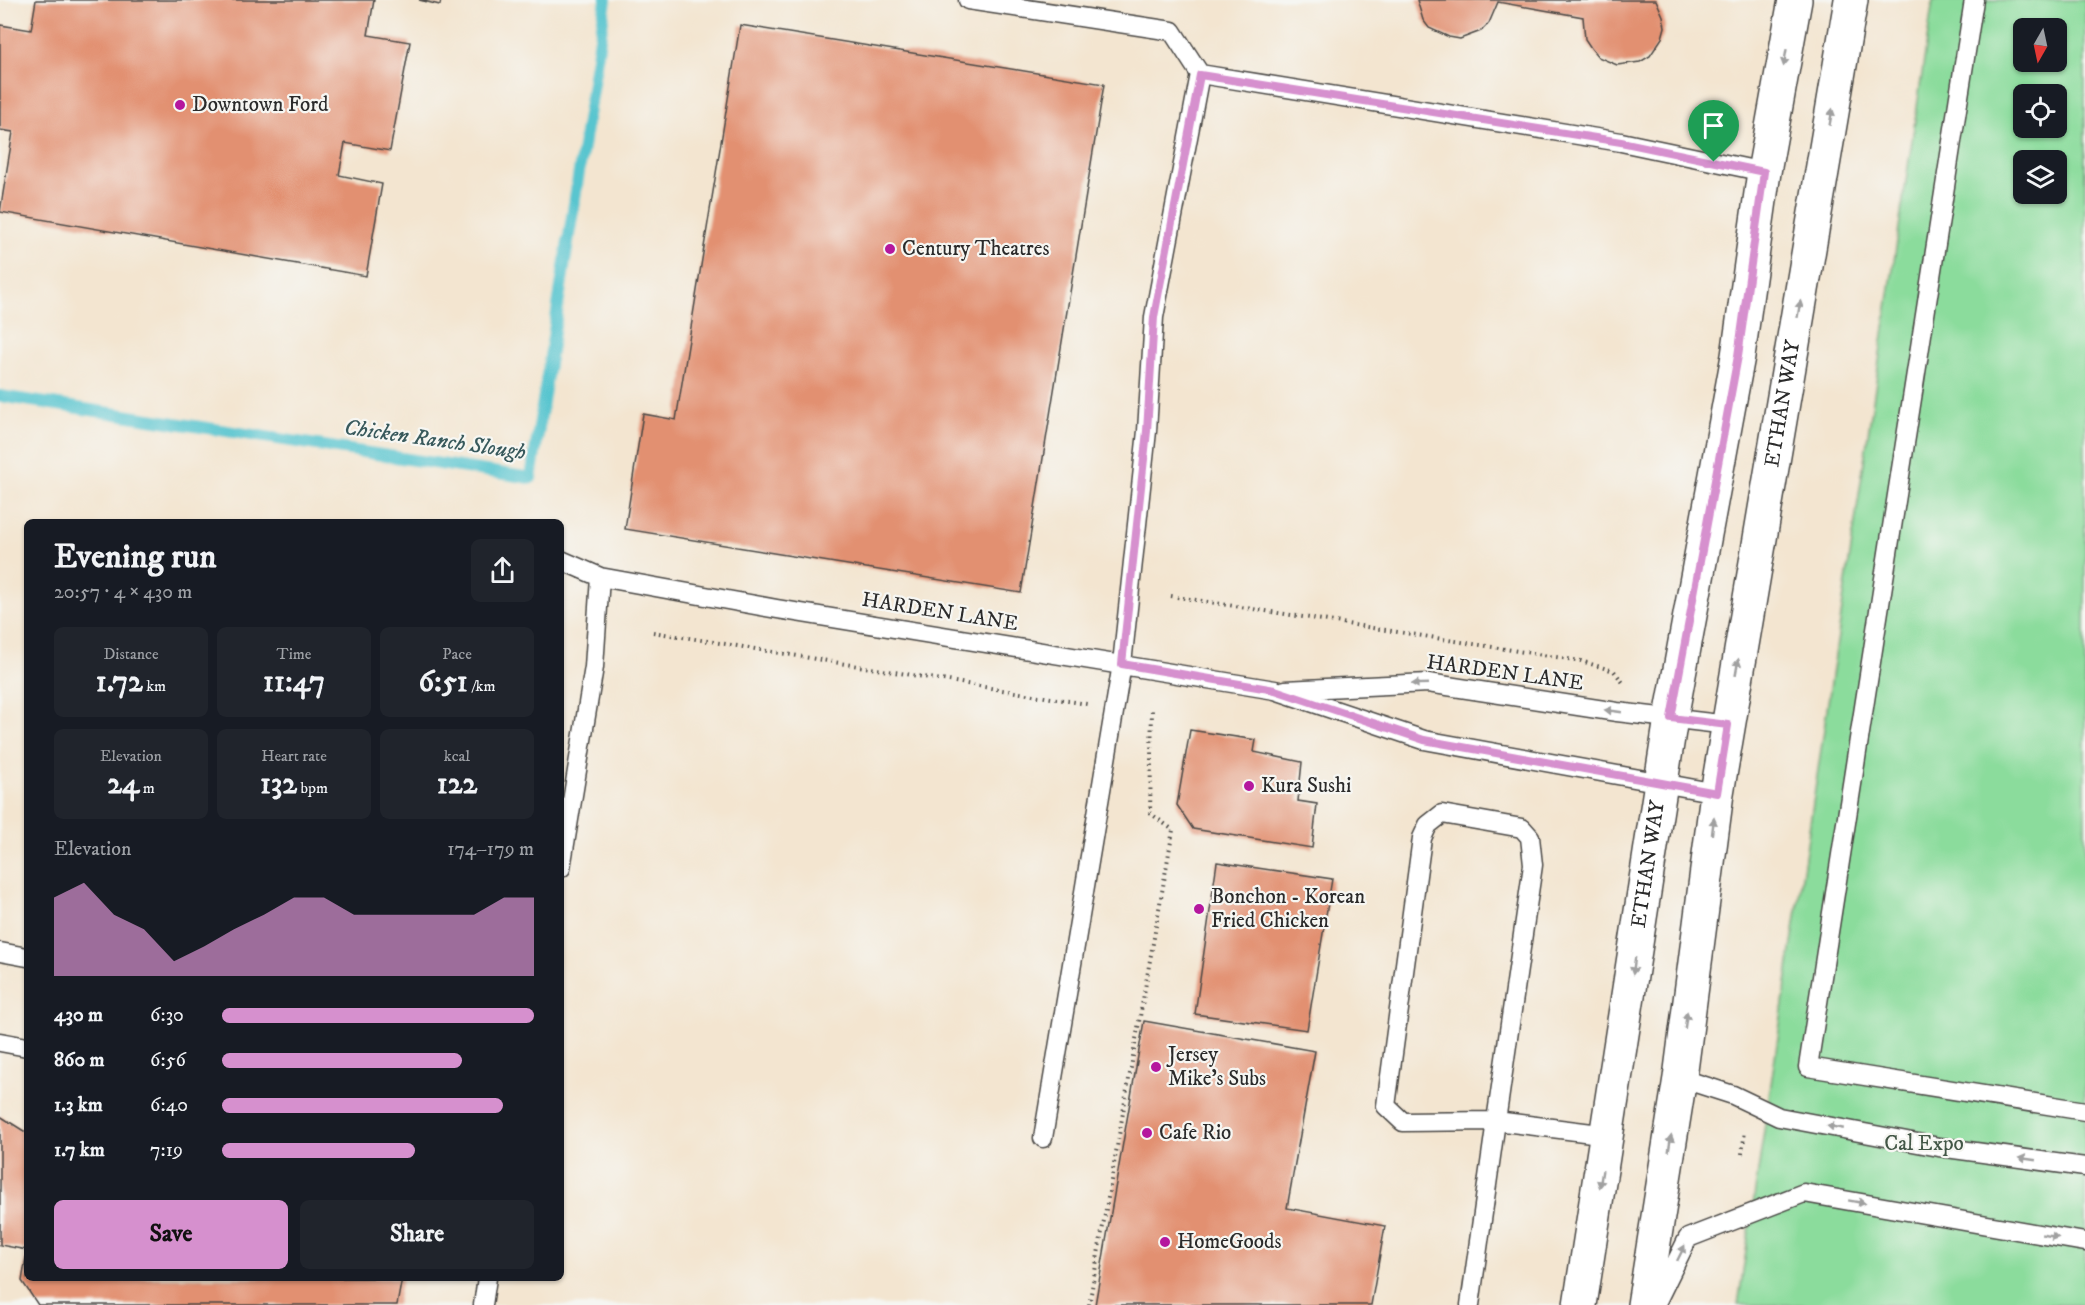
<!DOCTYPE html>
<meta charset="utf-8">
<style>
body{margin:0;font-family:"IM FELL DW Pica",serif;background:#20242c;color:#f1f3f6;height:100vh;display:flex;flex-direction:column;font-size:22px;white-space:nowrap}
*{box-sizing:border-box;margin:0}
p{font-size:20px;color:#9ea1a6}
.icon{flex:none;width:33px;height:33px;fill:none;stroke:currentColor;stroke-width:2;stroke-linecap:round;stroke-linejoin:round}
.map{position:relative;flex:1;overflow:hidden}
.panel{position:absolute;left:24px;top:519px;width:540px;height:762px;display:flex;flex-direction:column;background:#171b24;border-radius:9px;box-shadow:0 2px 4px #0004}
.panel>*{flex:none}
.needle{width:39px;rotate:189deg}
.fabs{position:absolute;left:2013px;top:18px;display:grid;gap:12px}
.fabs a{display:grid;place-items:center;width:54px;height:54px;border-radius:9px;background:#171b24;box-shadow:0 2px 4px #0004;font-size:30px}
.pin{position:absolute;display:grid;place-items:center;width:51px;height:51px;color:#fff;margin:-62px -26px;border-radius:50% 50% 50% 0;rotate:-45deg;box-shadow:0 0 6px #0007}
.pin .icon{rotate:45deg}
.round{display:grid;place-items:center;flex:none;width:63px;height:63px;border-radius:9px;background:#20242c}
.overview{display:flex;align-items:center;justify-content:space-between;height:102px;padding:0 30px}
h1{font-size:33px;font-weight:800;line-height:45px}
.figures{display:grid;grid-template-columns:repeat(3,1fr);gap:9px;height:102px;padding:6px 30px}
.figures div{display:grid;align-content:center;border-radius:9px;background:#20242c;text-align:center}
.figures b{font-size:30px;font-weight:800}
.figures small{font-size:16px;font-weight:400}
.figures p{font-size:16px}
.chart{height:168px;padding:12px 30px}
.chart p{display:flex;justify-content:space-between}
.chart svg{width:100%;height:108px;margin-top:6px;fill:#d690ce;opacity:.7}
.primary-button{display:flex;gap:12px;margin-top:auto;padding:12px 30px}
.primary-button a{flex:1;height:69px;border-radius:9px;background:#d690ce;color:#111;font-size:24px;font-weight:800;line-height:69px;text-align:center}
.primary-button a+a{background:#20242c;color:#f1f3f6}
ul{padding:0 30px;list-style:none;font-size:20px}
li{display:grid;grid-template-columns:96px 72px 1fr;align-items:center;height:45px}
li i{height:15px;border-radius:8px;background:#d690ce}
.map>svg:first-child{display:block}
.green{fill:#8bdc9c;stroke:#5b8464;stroke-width:1.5;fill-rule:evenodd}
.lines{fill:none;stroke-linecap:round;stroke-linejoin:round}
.stream{stroke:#58c5cf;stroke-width:12}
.building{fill:#e29071}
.lane-casing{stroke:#494744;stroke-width:21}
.secondary-casing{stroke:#494744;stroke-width:36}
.path{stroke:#494744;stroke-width:4;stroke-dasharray:1.5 4.5;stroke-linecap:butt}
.lane{stroke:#fff;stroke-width:18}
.secondary{stroke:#fff;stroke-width:33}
.oneway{fill:#a0a0a0}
.route-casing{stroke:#fff;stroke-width:12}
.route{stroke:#d690ce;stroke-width:8}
.poi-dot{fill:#b5179e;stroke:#f6f6f2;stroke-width:2}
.labels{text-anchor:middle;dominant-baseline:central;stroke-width:4.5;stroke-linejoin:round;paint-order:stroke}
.poi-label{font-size:21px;fill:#2b2b2b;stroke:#f6f6f2;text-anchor:start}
.street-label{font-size:21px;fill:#2b2b2b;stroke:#f6f6f2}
.park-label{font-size:21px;fill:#435747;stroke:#f6f6f2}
.water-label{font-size:22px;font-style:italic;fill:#38595c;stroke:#f6f6f2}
</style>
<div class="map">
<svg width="2085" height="1305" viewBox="0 0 2085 1305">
<rect width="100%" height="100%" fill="#f6f6f2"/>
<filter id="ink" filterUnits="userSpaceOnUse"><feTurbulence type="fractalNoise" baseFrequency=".0167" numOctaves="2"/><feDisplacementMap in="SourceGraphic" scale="12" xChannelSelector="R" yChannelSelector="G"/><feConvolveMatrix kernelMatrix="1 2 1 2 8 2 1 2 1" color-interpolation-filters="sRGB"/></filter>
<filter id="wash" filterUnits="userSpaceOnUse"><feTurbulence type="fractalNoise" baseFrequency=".008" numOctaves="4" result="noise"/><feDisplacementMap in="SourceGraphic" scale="24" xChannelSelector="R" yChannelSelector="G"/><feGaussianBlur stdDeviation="1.35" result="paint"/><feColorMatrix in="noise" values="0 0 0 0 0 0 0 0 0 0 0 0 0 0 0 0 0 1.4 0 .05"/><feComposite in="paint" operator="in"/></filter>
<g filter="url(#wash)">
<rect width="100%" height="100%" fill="#f3e5d0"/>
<path class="green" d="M1933,0h152v1305h-347zM2024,28h32v34h-32zM2024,94h32v34h-32zM2024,160h32v34h-32z"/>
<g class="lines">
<path class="stream" d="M0,396l531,82 75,-478"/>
</g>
<g id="blocks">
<path class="building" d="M36,0h338l-6,35 42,7 -20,109 -45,-8 -6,32 43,9 -16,92 -366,-64 13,-80 -13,-2v-105l31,5z
M419,0h22l-1,5z
M1417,0h239l7,16 2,11 -3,11 -12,18 -10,6 -23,3 -19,-8 -7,-9 -6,-9 -2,-22 -85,-15 -9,21 -8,8 -21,8 -11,-2 -20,-9 -6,-8z
M740,25l364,59 -83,509 -396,-64 18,-115 33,6z
M1190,730l66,10 -2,12 48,10 -4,39 19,3 -5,44 -119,-19 -16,-24z
M1217,862l115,17 -25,151 -112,-16z
M1144,1021l171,30 -28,157 98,18 -14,79h-276z
M0,1116l27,17v117l-27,-5z
M26,1257l1,21h375l-5,27h-359l-16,-24z"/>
</g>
</g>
<g filter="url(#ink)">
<use href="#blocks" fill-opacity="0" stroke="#494744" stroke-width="1.5"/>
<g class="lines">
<defs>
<path id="lane" d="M968,0l204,31 28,43 421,68 143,30
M1974,0l-166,1067 277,44
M561,560l39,17 177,32 498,81 149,50 293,53
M1285,690l143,-7 189,29 111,13
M1442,814l80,14 8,9 3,28 -37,256 -93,1 -17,-16 36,-268 6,-13z
M561,868l33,-201 6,-90
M0,952l27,5
M0,1042l27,5
M1680,1078l53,17 46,22 160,30 146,20
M1043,1138l79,-474 25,-233 7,-114 46,-243
M483,1305l4,-27
M1470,1305l26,-184 112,14
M1655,1305l33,-67 116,-45 281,49"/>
<g id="secondary">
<path id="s1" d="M1580,1305l91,-587 67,-362 26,-184 31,-172"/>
<path id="s2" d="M1644,1305l36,-227 37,-285 134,-793"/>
</g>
</defs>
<use href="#lane" class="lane-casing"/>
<use href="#secondary" class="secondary-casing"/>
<path class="path" d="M1171,596l410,65 33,10 10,13
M653,632l434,72
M1742,1154l3,-23
M1089,1305l84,-475 -23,-17 2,-106"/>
<use href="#lane" class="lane"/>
<use href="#secondary" class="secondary"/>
</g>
<defs><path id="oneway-solid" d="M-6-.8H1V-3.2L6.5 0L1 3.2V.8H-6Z" transform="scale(1.5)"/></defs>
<g class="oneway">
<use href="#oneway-solid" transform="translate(1785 58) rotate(100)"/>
<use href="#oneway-solid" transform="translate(1831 117) rotate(-80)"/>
<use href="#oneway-solid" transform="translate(1799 309) rotate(-80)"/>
<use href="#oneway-solid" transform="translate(1737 667) rotate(-80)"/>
<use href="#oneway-solid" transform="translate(1420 684) rotate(178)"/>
<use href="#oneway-solid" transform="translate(1613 711) rotate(-172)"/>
<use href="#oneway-solid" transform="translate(1713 826) rotate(-83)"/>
<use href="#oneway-solid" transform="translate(1634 966) rotate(98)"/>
<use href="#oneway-solid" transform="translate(1686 1020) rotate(-82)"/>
<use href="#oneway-solid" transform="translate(1835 1127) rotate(-169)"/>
<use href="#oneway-solid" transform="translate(1670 1143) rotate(-81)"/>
<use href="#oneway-solid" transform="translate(2027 1159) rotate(-172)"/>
<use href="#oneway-solid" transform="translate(1601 1179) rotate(99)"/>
<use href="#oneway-solid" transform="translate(1857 1202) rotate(10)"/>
<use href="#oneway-solid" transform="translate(2050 1236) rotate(10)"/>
<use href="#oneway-solid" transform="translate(1681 1253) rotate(-64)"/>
</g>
</g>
<g class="lines" filter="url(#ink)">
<defs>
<path id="route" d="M1200,75l421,67 143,30 -26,184 -67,362 57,7 -11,68 -293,-53 -149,-50 -153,-26 25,-233 7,-114z"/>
</defs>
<use href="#route" class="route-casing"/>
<use href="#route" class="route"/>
</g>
<g class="poi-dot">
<circle cx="180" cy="105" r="6"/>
<circle cx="890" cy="249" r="6"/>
<circle cx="1249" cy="786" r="6"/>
<circle cx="1199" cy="909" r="6"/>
<circle cx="1156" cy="1067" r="6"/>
<circle cx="1147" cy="1133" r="6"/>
<circle cx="1165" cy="1242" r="6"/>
</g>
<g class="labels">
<g class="poi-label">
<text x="192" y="105">Downtown Ford</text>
<text x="902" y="249">Century Theatres</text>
<text x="1261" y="786">Kura Sushi</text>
<text x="1211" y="897">Bonchon - Korean<tspan x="1211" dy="24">Fried Chicken</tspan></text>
<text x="1168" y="1055">Jersey<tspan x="1168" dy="24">Mike's Subs</tspan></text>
<text x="1159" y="1133">Cafe Rio</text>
<text x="1177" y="1242">HomeGoods</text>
</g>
<g class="street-label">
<text stroke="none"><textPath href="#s2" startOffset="912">ETHAN WAY</textPath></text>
<text transform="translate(940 612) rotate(9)">HARDEN LANE</text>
<text transform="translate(1505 673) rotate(8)">HARDEN LANE</text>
<text stroke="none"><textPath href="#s1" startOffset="446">ETHAN WAY</textPath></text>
</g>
<g class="park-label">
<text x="1924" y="1144">Cal Expo</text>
</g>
<g class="water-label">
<text transform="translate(435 440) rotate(8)">Chicken Ranch Slough</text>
</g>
</g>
</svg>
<div class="fabs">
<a><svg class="needle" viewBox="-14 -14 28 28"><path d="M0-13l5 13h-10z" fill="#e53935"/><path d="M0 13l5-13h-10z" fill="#9ea1a6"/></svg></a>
<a><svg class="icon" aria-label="locate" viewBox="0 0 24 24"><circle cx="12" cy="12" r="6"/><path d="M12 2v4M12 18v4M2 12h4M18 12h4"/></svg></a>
<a><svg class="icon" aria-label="layers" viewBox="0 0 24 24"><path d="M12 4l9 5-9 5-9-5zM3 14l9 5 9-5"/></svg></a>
</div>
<div class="pin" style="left:1714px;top:162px;background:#1e9e55"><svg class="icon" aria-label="arrive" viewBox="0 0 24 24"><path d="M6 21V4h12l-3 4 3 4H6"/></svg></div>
<section class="panel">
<div class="overview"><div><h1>Evening run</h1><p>20:57 · 4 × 430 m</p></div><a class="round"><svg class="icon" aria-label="share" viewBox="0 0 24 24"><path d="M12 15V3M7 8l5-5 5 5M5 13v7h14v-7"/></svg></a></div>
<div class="figures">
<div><p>Distance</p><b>1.72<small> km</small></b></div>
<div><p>Time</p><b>11:47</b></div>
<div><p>Pace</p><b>6:51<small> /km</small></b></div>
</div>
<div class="figures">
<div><p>Elevation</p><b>24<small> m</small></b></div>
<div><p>Heart rate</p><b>132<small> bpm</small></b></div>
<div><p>kcal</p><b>122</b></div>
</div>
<div class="chart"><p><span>Elevation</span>174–179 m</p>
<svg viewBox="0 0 160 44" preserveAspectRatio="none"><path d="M0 44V12L10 6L20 19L30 25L40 38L50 32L60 25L70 19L80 12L90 12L100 19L110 19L120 19L130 19L140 19L150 12L160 12V44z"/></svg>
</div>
<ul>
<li><b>430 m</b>6:30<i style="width:100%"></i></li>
<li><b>860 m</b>6:56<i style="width:77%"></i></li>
<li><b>1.3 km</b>6:40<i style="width:90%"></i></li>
<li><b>1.7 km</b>7:19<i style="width:62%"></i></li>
</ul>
<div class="primary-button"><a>Save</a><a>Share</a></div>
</section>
</div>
